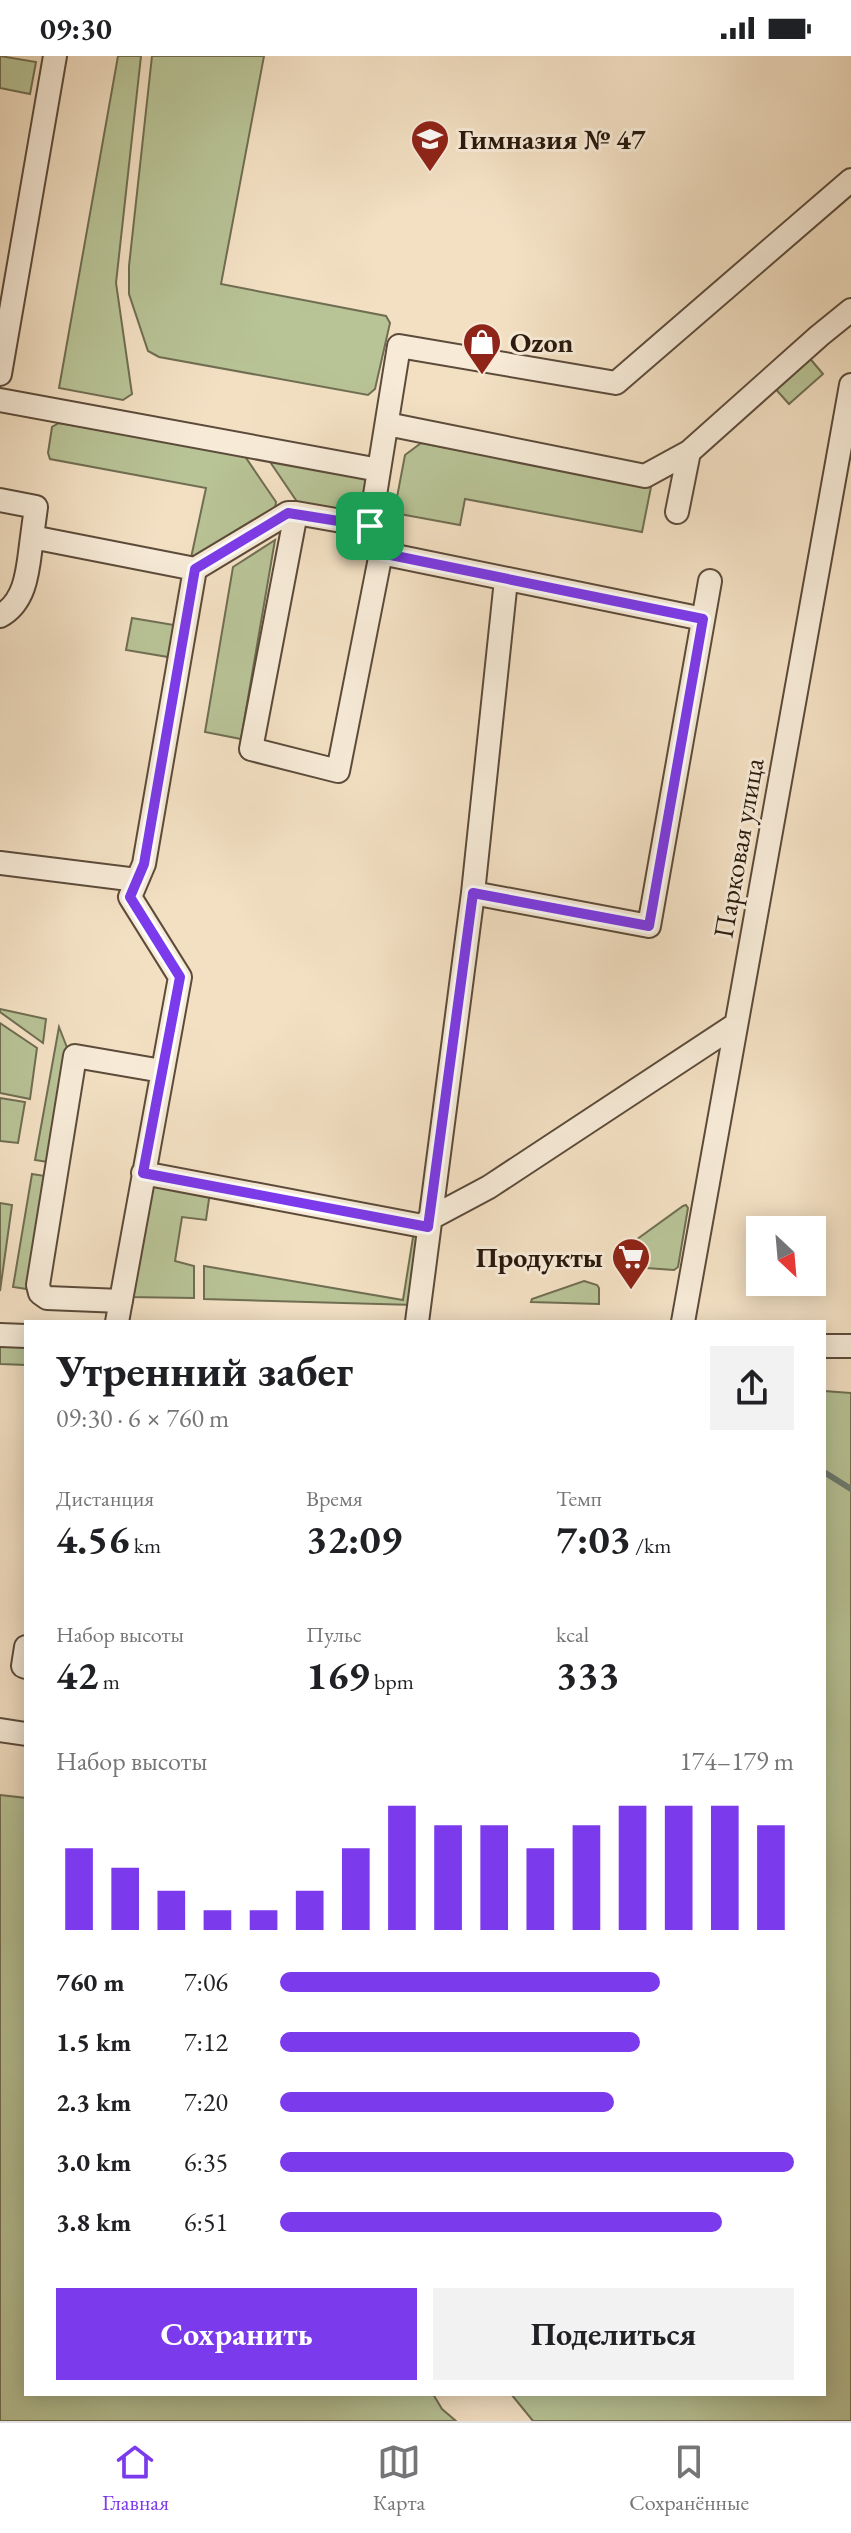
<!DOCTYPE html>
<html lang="ru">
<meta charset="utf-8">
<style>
body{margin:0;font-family:"EB Garamond",serif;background:#f2f2f2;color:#202124;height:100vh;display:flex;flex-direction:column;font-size:30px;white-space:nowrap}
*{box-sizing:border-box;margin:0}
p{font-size:26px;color:#757577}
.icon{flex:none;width:44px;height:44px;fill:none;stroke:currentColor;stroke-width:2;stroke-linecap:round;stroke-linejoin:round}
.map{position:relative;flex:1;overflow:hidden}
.panel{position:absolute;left:24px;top:1264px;width:802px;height:1076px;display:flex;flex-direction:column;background:#fff;border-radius:0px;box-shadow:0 4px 20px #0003}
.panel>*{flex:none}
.needle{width:52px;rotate:154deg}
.tools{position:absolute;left:746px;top:1160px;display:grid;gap:16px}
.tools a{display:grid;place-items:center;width:80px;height:80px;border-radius:0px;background:#fff;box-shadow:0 4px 20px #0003;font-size:40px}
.pin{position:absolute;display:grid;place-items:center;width:68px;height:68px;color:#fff;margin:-34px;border-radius:16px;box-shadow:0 4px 12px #0006}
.round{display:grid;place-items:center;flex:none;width:84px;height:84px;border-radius:0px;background:#f2f2f2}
.summary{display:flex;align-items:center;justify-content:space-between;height:136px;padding:0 32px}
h1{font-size:44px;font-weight:700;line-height:60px}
.figures{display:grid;grid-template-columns:repeat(3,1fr);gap:12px;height:136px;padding:8px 32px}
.figures div{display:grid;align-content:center}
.figures b{font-size:40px;font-weight:700}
.figures small{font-size:22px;font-weight:400}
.figures p{font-size:22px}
.chart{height:224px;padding:16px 32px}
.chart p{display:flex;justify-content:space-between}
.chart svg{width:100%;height:144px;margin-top:8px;stroke:#7c3aed;stroke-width:6}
.action{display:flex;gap:16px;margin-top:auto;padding:16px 32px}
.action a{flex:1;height:92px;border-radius:0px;background:#7c3aed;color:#fff;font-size:32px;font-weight:700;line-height:92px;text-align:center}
.action a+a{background:#f2f2f2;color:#202124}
ul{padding:0 32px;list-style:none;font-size:26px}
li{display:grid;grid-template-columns:128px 96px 1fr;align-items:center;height:60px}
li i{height:20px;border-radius:10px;background:#7c3aed}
.status{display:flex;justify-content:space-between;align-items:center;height:56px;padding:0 40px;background:#fff;direction:ltr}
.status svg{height:22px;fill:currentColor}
.tab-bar{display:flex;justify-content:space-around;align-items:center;height:112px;border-top:2px solid #e0e0e0;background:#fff;font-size:22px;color:#757577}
.tab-bar a{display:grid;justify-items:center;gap:4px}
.tab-bar .selected{color:#7c3aed}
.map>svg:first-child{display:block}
.green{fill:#b8c396;stroke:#706e52;stroke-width:2}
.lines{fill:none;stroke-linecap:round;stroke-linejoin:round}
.stream{stroke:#6d7b6f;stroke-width:6}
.minor-casing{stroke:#5c4b3a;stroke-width:26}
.minor{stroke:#f7ebd8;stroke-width:22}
.route-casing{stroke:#fff;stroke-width:16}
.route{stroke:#7c3aed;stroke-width:10}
.labels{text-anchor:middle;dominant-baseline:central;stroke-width:6;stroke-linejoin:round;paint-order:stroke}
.poi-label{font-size:28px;font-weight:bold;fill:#29190d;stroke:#f7ebd8;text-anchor:start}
.street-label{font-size:28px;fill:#29190d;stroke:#f7ebd8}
</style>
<div class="status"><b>09:30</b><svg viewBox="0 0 49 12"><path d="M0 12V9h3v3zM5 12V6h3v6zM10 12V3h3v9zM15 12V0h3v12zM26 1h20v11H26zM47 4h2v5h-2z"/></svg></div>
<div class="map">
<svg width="851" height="2365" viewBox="0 0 851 2365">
<rect width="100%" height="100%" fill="#f3e0c3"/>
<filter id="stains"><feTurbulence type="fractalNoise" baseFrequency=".0025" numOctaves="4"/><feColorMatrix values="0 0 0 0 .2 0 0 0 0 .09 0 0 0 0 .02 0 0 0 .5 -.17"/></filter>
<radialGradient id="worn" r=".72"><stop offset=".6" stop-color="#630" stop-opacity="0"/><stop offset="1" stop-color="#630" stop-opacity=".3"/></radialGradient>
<path class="green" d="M0,0l36,6 -6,32 -30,-6z
M118,0h23l-25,227 16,111 -9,6 -64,-12z
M152,0h112l-43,228 165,32 4,7 -15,66 -7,6 -209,-38 -11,-6 -19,-57v-28z
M807,299l16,19 -34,30 -17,-19z
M59,367l185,32 32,47 -1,7 -79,51 -5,-2 15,-70 -156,-29 -2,-6 4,-26z
M421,387l230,44 -9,45 -177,-33 -5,26 -66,-12 11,-58z
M264,397l106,21 -6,41 -66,-12z
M275,484l-34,199 -36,-7 28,-165z
M132,562l48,8 -6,32 -48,-8z
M0,953l46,10 -3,24 -43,-31z
M0,967l37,25 -7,51 -30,-6z
M59,971l9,23 -20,112 -13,-2z
M0,1042l25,4 -7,41 -18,-2z
M32,1118l13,2 -18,113 -14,-2z
M146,1126l64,10 -4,28 -24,-3 -7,44 19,5v32l-67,-1z
M0,1147l12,2 -12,86z
M686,1149l2,3 -10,59 -4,3 -42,-3 -3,-3v-19l54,-39z
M414,1175l8,1 -8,73 -210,-6v-33l199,34z
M584,1225l13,4 2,3v16l-68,-2 1,-3z
M0,1285l26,1v23l-26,-1z
M824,1335l27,2v1028h-318l-22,-27h313z
M0,1739l26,3v596h407l9,15 14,12h-456z"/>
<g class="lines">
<path class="stream" d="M824,1416l27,17"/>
<defs>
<path id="minor" d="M0,318l55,-318
M0,344l379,70
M387,368l258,52 44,-24
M0,444l36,7 -4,30
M677,456l12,-60 130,-116 32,-26
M296,457l-45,236 87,22 43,-218
M370,470l29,-180 217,37 235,-203
M0,560c28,-15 28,-51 32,-79l163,32 93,-56h8l74,13 11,27 322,66
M0,807l137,17
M473,837l176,33 61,-345
M143,1117l285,54
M429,1163l60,-32 246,-162
M121,1245l-74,-3 -7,-5 -2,-8 37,-229 87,15
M117,1266l63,-345 -50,-80 14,-33 51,-295
M417,1266l56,-429 33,-313
M683,1266l168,-937
M0,1279l26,1
M824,1290h27
M26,1591l-3,19 3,1
M0,1674l26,4"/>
</defs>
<use href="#minor" class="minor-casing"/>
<use href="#minor" class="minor"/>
</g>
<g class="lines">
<defs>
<path id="route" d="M288,457l82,13 11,27 322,66 -54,307 -176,-33 -45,334 -285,-54 37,-196 -50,-80 14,-33 51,-295z"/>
</defs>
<use href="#route" class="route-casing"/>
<use href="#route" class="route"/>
</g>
<defs>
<symbol id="school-pin" viewBox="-11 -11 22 30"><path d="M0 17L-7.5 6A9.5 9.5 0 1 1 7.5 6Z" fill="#8f2418" stroke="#f7ebd8"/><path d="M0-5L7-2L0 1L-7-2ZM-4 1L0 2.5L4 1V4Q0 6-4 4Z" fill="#fff"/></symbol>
<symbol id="shop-pin" viewBox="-11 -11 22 30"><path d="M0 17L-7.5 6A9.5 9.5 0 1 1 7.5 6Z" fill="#8f2418" stroke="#f7ebd8"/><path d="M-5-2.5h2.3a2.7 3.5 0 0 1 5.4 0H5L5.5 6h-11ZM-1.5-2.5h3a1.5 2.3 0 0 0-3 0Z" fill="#fff"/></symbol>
<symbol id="supermarket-pin" viewBox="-11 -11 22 30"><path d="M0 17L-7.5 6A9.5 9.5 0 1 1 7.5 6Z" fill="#8f2418" stroke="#f7ebd8"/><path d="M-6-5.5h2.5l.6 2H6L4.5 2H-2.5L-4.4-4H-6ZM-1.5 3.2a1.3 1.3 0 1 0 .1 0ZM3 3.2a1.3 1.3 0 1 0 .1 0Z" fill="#fff"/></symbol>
</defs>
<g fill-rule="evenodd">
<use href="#school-pin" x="408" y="61" width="44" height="60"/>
<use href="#shop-pin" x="460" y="264" width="44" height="60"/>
<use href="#supermarket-pin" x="609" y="1179" width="44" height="60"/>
</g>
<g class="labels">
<g class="poi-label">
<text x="458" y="83">Гимназия № 47</text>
<text x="510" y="286">Ozon</text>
<text x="603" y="1201" text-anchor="end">Продукты</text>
</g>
<g class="street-label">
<text transform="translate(738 792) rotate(-80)">Парковая улица</text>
</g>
</g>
<rect width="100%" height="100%" filter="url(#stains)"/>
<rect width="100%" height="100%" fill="url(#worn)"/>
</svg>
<div class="tools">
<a><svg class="needle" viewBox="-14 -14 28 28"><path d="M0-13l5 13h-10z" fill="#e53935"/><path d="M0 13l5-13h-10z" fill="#757577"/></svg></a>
</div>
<div class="pin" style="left:370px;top:470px;background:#1e9e55"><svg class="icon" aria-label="arrive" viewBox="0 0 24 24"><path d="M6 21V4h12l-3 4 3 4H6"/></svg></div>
<section class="panel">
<div class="summary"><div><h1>Утренний забег</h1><p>09:30 · 6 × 760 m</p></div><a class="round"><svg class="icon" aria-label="share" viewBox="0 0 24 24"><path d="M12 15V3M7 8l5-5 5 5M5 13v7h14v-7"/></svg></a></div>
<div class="figures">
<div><p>Дистанция</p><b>4.56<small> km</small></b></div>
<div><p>Время</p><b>32:09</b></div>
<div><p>Темп</p><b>7:03<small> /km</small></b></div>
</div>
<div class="figures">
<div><p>Набор высоты</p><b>42<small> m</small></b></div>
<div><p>Пульс</p><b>169<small> bpm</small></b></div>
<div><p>kcal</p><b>333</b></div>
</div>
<div class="chart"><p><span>Набор высоты</span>174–179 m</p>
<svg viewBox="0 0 160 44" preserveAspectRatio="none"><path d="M5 44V19M15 44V25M25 44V32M35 44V38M45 44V38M55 44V32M65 44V19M75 44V6M85 44V12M95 44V12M105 44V19M115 44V12M125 44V6M135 44V6M145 44V6M155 44V12"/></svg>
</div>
<ul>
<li><b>760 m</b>7:06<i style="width:74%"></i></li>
<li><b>1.5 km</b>7:12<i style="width:70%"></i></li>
<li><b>2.3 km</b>7:20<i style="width:65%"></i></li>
<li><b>3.0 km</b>6:35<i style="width:100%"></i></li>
<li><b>3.8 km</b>6:51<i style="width:86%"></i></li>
</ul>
<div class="action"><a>Сохранить</a><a>Поделиться</a></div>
</section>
</div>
<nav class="tab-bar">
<a class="selected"><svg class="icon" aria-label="home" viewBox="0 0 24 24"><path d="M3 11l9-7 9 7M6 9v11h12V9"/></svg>Главная</a>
<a><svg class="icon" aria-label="map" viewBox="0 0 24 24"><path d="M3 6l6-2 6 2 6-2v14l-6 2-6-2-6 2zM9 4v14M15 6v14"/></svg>Карта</a>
<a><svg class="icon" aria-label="saved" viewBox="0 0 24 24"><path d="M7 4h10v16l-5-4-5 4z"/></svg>Сохранённые</a>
</nav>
